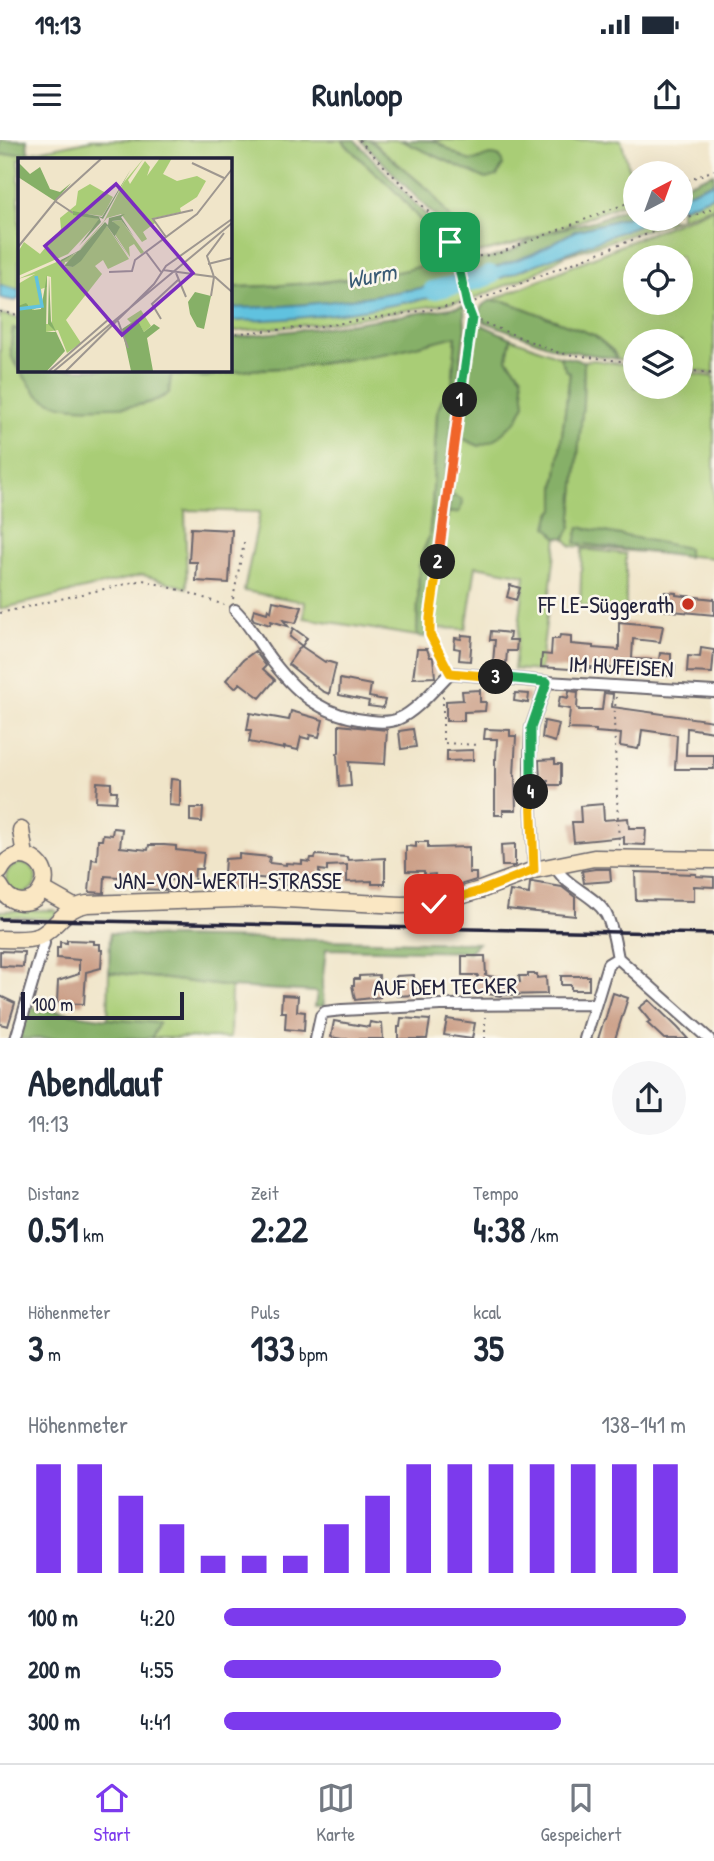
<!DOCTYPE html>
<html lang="de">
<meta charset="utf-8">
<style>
body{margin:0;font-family:"Patrick Hand",sans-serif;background:#f6f6f7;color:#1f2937;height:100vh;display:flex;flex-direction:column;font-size:26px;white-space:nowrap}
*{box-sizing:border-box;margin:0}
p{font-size:23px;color:#747a83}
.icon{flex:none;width:38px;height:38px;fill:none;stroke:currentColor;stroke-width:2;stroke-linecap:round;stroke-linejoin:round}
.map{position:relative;height:898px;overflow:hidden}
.drawer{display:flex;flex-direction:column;background:#fff;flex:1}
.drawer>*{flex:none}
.needle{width:46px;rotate:41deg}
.buttons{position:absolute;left:623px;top:21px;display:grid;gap:14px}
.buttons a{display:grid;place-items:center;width:70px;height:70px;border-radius:50%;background:#fff;box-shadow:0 7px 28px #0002;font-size:35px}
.scale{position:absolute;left:21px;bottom:18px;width:163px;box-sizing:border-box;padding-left:7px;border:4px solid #22223b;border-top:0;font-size:19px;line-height:24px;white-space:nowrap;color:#22223b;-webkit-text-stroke:5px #fbf7ec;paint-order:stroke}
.pin{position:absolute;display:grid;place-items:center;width:60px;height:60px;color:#fff;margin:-30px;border-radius:14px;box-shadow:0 4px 10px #0006}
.km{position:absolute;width:35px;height:35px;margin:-18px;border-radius:50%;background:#222;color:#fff;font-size:19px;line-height:35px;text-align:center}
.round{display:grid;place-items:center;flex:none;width:74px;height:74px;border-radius:37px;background:#f6f6f7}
.summary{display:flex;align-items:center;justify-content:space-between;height:119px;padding:0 28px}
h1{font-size:38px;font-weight:800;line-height:52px}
.metrics{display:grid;grid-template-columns:repeat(3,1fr);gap:10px;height:119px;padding:7px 28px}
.metrics div{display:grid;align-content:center}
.metrics b{font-size:35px;font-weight:800}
.metrics small{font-size:19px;font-weight:400}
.metrics p{font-size:19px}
.chart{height:196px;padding:14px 28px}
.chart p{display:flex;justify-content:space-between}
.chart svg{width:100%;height:126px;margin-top:7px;stroke:#7c3aed;stroke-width:6}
ul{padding:0 28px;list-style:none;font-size:23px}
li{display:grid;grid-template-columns:112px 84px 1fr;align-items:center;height:52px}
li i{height:18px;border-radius:9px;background:#7c3aed}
.status{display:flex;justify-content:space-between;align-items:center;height:49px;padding:0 35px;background:#fff;direction:ltr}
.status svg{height:19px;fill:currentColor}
header{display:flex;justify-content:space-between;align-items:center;height:91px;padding:0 28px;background:#fff;font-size:32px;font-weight:800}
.tab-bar{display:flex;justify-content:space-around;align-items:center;height:98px;border-top:2px solid #e0e1e3;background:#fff;font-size:19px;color:#747a83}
.tab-bar a{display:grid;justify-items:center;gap:4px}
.tab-bar .current{color:#7c3aed}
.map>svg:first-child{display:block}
.green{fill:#a9cd76;stroke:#667858;stroke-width:2;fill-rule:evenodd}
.forest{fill:#86b067;stroke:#546951;stroke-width:2}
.water{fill:#61c2df;stroke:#42728d;stroke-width:2}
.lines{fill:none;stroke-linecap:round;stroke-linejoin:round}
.river{stroke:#61c2df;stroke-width:19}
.building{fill:#ca9d85}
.minor-casing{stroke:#6a666d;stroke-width:14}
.secondary-casing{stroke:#6a666d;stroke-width:19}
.path{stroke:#6a666d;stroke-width:2;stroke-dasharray:2 5;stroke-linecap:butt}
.minor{stroke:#fff;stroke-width:10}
.secondary{stroke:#fae7c3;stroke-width:16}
.rail{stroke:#22223b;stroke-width:3.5}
.split-1-casing{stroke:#fff;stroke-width:14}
.split-2-casing{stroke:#fff;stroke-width:14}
.split-3-casing{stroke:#fff;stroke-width:14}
.split-4-casing{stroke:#fff;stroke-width:14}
.split-5-casing{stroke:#fff;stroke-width:14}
.split-1{stroke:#22a559;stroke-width:9}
.split-2{stroke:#f0652b;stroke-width:9}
.split-3{stroke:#f5b400;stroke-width:9}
.split-4{stroke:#22a559;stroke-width:9}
.split-5{stroke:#f5b400;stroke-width:9}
.poi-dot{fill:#c8321e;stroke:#fbf7ec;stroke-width:2.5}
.labels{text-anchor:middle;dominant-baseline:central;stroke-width:5;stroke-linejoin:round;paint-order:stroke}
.poi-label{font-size:23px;fill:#22223b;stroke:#fbf7ec;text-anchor:end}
.street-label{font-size:23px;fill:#22223b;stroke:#fbf7ec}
.water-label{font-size:24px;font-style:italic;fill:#385a74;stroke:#fbf7ec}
.inset-river{fill:none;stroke:#61c2df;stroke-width:3.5}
.inset-road{fill:none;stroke:#9e9790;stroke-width:2}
.view{fill:#7b2cbf;fill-opacity:0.15;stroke:#7b2cbf;stroke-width:3.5}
.inset-edge{fill:none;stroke:#22223b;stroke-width:3.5}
</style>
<div class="status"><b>19:13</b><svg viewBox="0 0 49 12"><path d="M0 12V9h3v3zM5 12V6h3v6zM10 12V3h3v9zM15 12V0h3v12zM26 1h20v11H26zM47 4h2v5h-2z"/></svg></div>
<header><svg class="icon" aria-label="menu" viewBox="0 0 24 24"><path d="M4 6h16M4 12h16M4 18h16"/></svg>Runloop<svg class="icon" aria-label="share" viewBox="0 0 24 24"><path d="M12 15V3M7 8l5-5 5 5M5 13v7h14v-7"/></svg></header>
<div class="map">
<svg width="714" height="899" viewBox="0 0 714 899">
<rect width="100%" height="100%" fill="#fbf7ec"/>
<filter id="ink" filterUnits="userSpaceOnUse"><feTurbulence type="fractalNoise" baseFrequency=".0143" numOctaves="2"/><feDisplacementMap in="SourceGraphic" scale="14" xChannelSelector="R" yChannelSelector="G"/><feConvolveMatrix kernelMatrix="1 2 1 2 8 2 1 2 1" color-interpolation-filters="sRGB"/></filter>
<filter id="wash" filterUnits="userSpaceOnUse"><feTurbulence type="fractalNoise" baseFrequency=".00686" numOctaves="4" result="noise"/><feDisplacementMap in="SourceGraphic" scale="28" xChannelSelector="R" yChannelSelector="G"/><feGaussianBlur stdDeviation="1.57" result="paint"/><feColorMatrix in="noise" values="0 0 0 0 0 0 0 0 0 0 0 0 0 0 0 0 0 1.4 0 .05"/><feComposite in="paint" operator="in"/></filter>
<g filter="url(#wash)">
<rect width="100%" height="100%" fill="#f0e5c9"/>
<path class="green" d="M92,0h250c16,19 35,33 52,50 10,9 17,20 26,30 10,12 21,19 27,34 -26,16 -58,20 -88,23 -43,6 -86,10 -130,10v-128h-210v131l-19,-5v-130l28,-2z
M370,0h251l14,50v9c-53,20 -106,45 -163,55l-10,-27 -10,-6 -20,-28z
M714,55v11l-33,12v-10z
M714,68v166l-33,-6v-27h-46v20l-18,-2 -4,-8 -19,-16 -89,-34h-15l151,-64zM635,117h46v46h-46z
M654,79h25l-113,36 -32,19 -64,26 -2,-11 17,-5z
M461,151l2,10 -136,22 -98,9v-11c79,-4 155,-12 232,-30z
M0,174l19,4v12l-5,-2v35l24,31 15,8 118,-27 33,2 46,-7 46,-3 45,-6 115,-26 -4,54 -10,10 -5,14 -5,94 -3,30 -6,14 -4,16 -2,69 -113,-18 1,-16 -61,-11 16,-79 -75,-2 2,78 -44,-13 -143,34z
M511,198l48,18 11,17 -15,116v20l-5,6 3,19 4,3 -17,134 -26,-2 11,-94 -49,-9 -10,63 -32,-1v-18l14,-97h5l10,-9 -3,-5 -9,-4 8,-58 20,9 43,-70 -16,-17z
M594,220l41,6v21h46v-15l33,5v181l-143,-12 -6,-8 6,-12 12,-123 1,-42z
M582,409l44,5v58l-46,-6z
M6 738a15 15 0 1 1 30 0a15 15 0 1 1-30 0Z
M54,770l4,3 -7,6 -51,-3v-5z
M109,832l122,15 -1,51h-78l6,-14 -50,-5z"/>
<path class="forest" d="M0,0h27l1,13 -28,2z
M342,0h13l87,92 15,47 -17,6 -112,18 -70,5h-29v-21c44,0 86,-4 130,-9 29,-4 62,-8 88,-24 -6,-15 -17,-22 -27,-34 -9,-10 -16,-21 -26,-30 -17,-17 -36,-31 -52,-50z
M361,0h9l62,53 20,28 10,6 10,27 -11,2 -13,-26z
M400,0c10,0 24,0 34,1 12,4 22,15 34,19 13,4 16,-10 32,-3l3,8 -6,11 -11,3z
M714,33v9l-33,14v-10z
M635,64v11l-60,16 -42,23 -67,24 -5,-17 29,-3 21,-7 30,-17 56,-14z
M490,161h15l89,34 19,16 4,8 -59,-10 -73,-27 -6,-7c1,-8 3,-11 11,-14z
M464,166l1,23 -38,293v7l1,2 -2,6 -9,-1 2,-69 4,-16 6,-14 3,-30 5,-94 5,-14 10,-10 4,-53 -68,17 -92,14 -46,3 -46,7 -33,-2 -2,18c-16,12 -37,14 -57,14 -23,1 -54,3 -74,-12 -5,-5 -9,-12 -13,-17 -17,-22 -16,-24 -12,-50l6,2v39h210v-31l105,-12z
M480,184l31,14 -4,21 15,17 3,28 -8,16 -22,20 -16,6 -20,-9 4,-42 10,-63 3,-7z
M559,216l25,5 -1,42 -12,124 -6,11 -8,-1 -10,-10 3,-12 5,-6v-20l15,-116 -4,-3z
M451,355l10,4 2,4 -4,9 -11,1z
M579,387l109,21v9l-113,-14z
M110,793l53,4 315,6 -9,9 -143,-3 -4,36 2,21h-9l2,-14 -86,-5 -122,-15z
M29,867l79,12 51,4 -7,15 -133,1z"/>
<path class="water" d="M714,42v13l-33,13v-12z
M635,75v4h19l-169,65 -17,5 -2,-11 67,-24 42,-23z
M457,139l4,12c-75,17 -154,30 -232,30v-13c72,0 140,-11 211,-23z
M0,145l19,5v9l-4,2 -15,-3z"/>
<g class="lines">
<path class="river" d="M433,150l44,-10 14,-5"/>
</g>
<g id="blocks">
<path class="building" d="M191,388l41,2 -3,53 -33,-2 1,-19h-8z
M510,445l10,3 -4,12 -9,-3z
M664,452l12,1v2l38,4v16l-52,-5z
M273,461l29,6 -6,16 -13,-3 5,6 -17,-5 -1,4 -16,-5 -2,-3 2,-8 13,4 1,-4 3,3z
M619,482l44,4 -3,16 -27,-3 -1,20 27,1 1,-7 11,1v10l4,1 -1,11 -49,-3v-4l-34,-2v2h-6v1l-44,-3 1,-13 9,1 1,-16h7l1,-4 11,1v8l22,2v2l26,2z
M293,488l14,10 -5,8 -12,-9z
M491,491l19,2 -1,7h8l-1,11h-9l-1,13 -13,-2 2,-22h-5z
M462,495l10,1 -2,25 -11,-1 1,-11 -6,-1 1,-10 6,1z
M301,506l24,16 1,-1 10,3 -7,30 -7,-3 -34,-27z
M701,508l13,2 -2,23 -25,-1 1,-16 12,1z
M417,509h10l3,8h3l2,20 -22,1z
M255,511l11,15 -3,3 12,11 -15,18 -20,-15 -5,5 -9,-8 17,-20z
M340,539l31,6 -2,12 16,3 -2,8 -15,-2 1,-5 -30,-6z
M480,550v12h6l-1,9 -21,1v9h-18v-20l17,-1 -1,-9z
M569,551l9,1 -1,16 2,1v1h23l2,-17 9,1 -1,13 102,14v11l-27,-4 -1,27h28v14h-39l2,-34 -35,-5 -2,16h-1l-1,3 -18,-3 1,-12 -25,-2v-2l-28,-1 2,-20 -12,-2 2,-11 8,2z
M515,553l14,1 -1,9 -14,-2z
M291,571l32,9 -4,17 -9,-2 -1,4 -8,-2 -3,13 -14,-3v2l-35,-7 2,-12h-4l3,-17 39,7z
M544,581l15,3 -4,18 -13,-4z
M339,585l48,5 -2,34 -36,-2 2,24 -12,1 -2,-33 2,-1z
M413,589l3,18 -15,2 -2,-18z
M485,589l25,1v6h6l-2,40h1l1,34h-13v5h-8v-56h1l1,-20h-13z
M473,610v10l-26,1v-10z
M555,619v5h6v21h-13v-5h-8l-1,-20z
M171,639l9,1v26l-11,-1z
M97,642l14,1v8h6l-1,11 -20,-1z
M603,664l1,16 24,-2 1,10h17l-1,17 -21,-1v-7l-50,5 -2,-20h9l-1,-16z
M190,668h13l-1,14 -12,-1z
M113,688l9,1 -2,18 28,3 1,-5h15l12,1v4l28,3 -2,16h-7l-1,13 -25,-2 -1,10 -31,-1 -5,-2 1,-9 -28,-2 -1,17 -15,-1 3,-33 5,1 1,-20h4l1,-6 9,1z
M416,702h12v6l41,-1v22l1,4h6v7l-26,8v-2l-14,1 -1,-13 -11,1v-4h-18v-25l10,1z
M515,704v22h-13l-1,-21z
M239,714l31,3 -1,6 17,2v-2l16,1v-3l8,1 1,-4h4l1,-3 31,2 1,3 37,-2v26h-13v-3l-25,1v-17l-20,1v5l-8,-1v5h-3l-1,5 -18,1 -1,5 -12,-1 1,-5 -39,-3 -1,11 -22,1 2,-30 14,-1z
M595,729h15l1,12 -27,2 -2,-12z
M635,732l61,2v2l18,1v10l-20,-1v15l-58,-1z
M532,742l30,5 13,10v19l-68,-7 3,-18 19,3 1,-11z
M67,800l27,1v3h6v6h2l-1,18 -15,4 -2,32 -27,-1 1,-22 21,-7v-14l-22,-2v-10h3v-6l7,1z
M0,811l24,1 -1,15 -23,-1z
M462,816h23l1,19h-2l36,7 -1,-6h9v-2h9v4l9,-1 1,17 -46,1 -1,1 -25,-4 3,-17h-16z
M379,835l1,22 -25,3 -3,-15h2v-6h5v-3z
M414,835v6l4,4 -4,4v6l-17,1 -1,-20z
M561,836h28v14h-18v-5h-10z
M613,853l15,5 -13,41h-17l6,-19h1z
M282,855l16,1 -1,15 8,1 -1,19 -19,-2 1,-17h-5z
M0,856l15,7 -7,23 -8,-2z
M649,860l29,28 10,11h-24l-17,-16 3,-2 -11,-13z
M401,878l29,2 -3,19h-29v-12h2z
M447,879l28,4 -3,16 -28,-4z
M334,881l35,6 1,-5 12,2 1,15h-41l-11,-2z"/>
</g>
</g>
<g filter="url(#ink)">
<use href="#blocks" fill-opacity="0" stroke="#6a666d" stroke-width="2"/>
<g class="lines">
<defs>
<path id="minor" d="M235,470c15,14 25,36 38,52 28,36 52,54 98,59 8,1 20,1 27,-2 18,-7 38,-32 52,-46l97,9 167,10
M555,725c8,21 38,28 51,49 7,13 9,30 12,44
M534,730l-4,-103 1,-39 16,-46
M618,818l91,81
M16,899l28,-96 -2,-8
M316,899l5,-23 4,-4 17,-2 99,-5 154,-1
M585,899l23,-75 10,-6"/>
<path id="secondary" d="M21,690l4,26
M0,731c16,-33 59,-5 40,21 -4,7 -11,10 -19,10 -10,-1 -17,-8 -21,-16
M42,749l32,18
M0,799c13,0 28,2 40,-3 19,-10 23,-28 47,-32l179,-6 135,7 33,-1 46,-14 54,-20 60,-12 120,2"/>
</defs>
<use href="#minor" class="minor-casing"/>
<use href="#secondary" class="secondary-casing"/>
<path class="path" d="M359,0l86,89 10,25 11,50 6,14 -42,300v17l15,27
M681,43l33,-13
M458,119l39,-5 138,-54
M468,164l246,-96
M0,172l19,3
M472,178l87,35 76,10
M229,194l93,-8 144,-22
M681,229l33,5
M233,459l12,-61
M0,473l143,-33 44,12 37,13
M443,556v47l36,2
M616,557l-2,23 5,126
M485,899v-22"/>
<use href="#minor" class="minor"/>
<use href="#secondary" class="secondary"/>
<path class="rail" d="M0,779l714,15"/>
</g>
</g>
<g class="lines" filter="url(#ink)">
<defs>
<path id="split-1" d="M450,102l6,12 11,51 5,13 -12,82"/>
<path id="split-2" d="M438,422l22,-162"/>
<path id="split-3" d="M438,422l-8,56v17l20,38 46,4"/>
<path id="split-4" d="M496,537l51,5 -16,46v64"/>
<path id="split-5" d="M434,764l46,-13 54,-21 -3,-78"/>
</defs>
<use href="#split-1" class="split-1-casing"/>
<use href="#split-2" class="split-2-casing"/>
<use href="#split-3" class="split-3-casing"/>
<use href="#split-4" class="split-4-casing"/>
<use href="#split-5" class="split-5-casing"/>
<use href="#split-1" class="split-1"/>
<use href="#split-2" class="split-2"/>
<use href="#split-3" class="split-3"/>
<use href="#split-4" class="split-4"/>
<use href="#split-5" class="split-5"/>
</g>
<circle class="poi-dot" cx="688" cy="464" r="7"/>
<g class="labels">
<g class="poi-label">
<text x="674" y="464">FF LE-Süggerath</text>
</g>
<g class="street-label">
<text transform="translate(621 526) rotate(3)">IM HUFEISEN</text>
<text x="228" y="740">JAN-VON-WERTH-STRASSE</text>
<text transform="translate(445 846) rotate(-1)">AUF DEM TECKER</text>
</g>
<g class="water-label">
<text transform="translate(371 135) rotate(-11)">Wurm</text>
</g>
</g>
<g transform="translate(18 18)">
<rect width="214" height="214" fill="#f0e5c9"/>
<path d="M126,0l-16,22 2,4 15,-23 5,6 -3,9 13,-18h12l-9,16 14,7 20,-5 9,5 -9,16 -17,11 1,4 -27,6 1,5 -12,9 4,7 -5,3 -21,-28 -14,4 -19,23 -10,10 26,-30 20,-39zM72,26l23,13 -7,13 -4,6 -31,-4 28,7 -1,3 -30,32 -50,22v-24l6,-10 16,12 21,-25 -1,-11 16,-13 2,-14zM103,62l23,32 -3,2 -7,-10 -5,3 1,10 -14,-21 -3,-15zM89,68l22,33 -21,10 -5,-9 -8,6 7,8 -36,46 15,23 -14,10 -9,-23 -12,2 -1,-8h7l-1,-47 -4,-1v11l-6,2 2,15 -10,6 -5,-5 -10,4v-25l17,-10 -17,5 59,-26 -5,8 -7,1 -1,4 9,1zM123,152l10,16 -7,6 -7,-12 -6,3 -4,-4z" fill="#a9cd76"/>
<path d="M0,4l12,12 10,-7 10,22 10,3 11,-9 -16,18 -37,-24zM113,11l-28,50 -4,-2 2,5 -22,24 20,-27 -26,-4v-4l29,6zM107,56l-4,3 13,20 -13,-17 -9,1 8,6 -5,9 15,22 -23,-32 -26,35 -8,6 -9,-1 13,-14 -16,10v-2l19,-10 25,-28 3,3 1,-7zM29,117l-1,57h10l-8,-8 1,-48 2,45 14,30 -18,20h-29v-65l8,-3 7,7 8,-1zM177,134l16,4 -7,33 -7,-2 -7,-13 -2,-12zM119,161l7,13 10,-8 6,4 -13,10 6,33h-22l-9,-42z" fill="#86b067"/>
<path class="inset-river" d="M0,151l24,-3 -6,-30"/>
<path class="inset-road" d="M174,5l32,15M37,43l18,12M148,79l-13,-18 40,-9M0,89l39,-48 45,-41M128,94l15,20M190,106l24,-6M145,112l52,7 17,15M91,114l23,-1 3,-11 62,-46 35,-45M158,115l10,24M193,138l3,-19 -7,-21 17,-23M143,161l-9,-15 26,-24M100,163l10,27M31,213l60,-52M36,213l178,-148M48,213l88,-87 12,-18 66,-47"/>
<path class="view" d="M98,26l77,89 -71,62 -77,-89z"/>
<rect width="214" height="214" class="inset-edge"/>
</g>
</svg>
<div class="buttons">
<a><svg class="needle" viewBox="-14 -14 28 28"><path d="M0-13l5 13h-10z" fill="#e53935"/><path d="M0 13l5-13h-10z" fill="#747a83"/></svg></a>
<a><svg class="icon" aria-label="locate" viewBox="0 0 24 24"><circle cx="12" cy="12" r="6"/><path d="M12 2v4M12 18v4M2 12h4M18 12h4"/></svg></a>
<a><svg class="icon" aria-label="layers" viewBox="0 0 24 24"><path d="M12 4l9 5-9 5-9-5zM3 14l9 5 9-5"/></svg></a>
</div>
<div class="scale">100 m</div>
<div class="pin" style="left:450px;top:102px;background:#1e9e55"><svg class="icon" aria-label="arrive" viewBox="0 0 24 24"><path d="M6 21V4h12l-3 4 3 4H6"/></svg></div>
<div class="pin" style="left:434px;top:764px;background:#d93025"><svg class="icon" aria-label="check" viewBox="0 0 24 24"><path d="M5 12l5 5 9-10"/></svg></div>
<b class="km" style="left:460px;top:260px">1</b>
<b class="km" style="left:438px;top:422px">2</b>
<b class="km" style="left:496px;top:537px">3</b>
<b class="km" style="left:531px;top:652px">4</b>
</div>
<section class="drawer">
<div class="summary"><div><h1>Abendlauf</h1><p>19:13</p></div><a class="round"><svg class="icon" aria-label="share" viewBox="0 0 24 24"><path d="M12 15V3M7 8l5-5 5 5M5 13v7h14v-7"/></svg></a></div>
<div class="metrics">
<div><p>Distanz</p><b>0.51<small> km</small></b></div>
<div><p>Zeit</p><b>2:22</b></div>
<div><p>Tempo</p><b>4:38<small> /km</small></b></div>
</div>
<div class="metrics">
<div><p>Höhenmeter</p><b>3<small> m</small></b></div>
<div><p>Puls</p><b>133<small> bpm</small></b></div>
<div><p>kcal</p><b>35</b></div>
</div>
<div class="chart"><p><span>Höhenmeter</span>138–141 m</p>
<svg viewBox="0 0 160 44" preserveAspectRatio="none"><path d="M5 44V6M15 44V6M25 44V17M35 44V27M45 44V38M55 44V38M65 44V38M75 44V27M85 44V17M95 44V6M105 44V6M115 44V6M125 44V6M135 44V6M145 44V6M155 44V6"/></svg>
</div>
<ul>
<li><b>100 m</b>4:20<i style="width:100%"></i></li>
<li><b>200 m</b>4:55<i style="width:60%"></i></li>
<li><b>300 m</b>4:41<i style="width:73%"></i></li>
</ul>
</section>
<nav class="tab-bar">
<a class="current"><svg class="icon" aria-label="home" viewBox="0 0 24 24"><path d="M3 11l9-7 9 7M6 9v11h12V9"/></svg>Start</a>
<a><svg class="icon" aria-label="map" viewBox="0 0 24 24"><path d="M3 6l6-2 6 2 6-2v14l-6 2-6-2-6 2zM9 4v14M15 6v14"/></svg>Karte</a>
<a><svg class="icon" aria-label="saved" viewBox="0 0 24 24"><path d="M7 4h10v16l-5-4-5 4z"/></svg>Gespeichert</a>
</nav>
